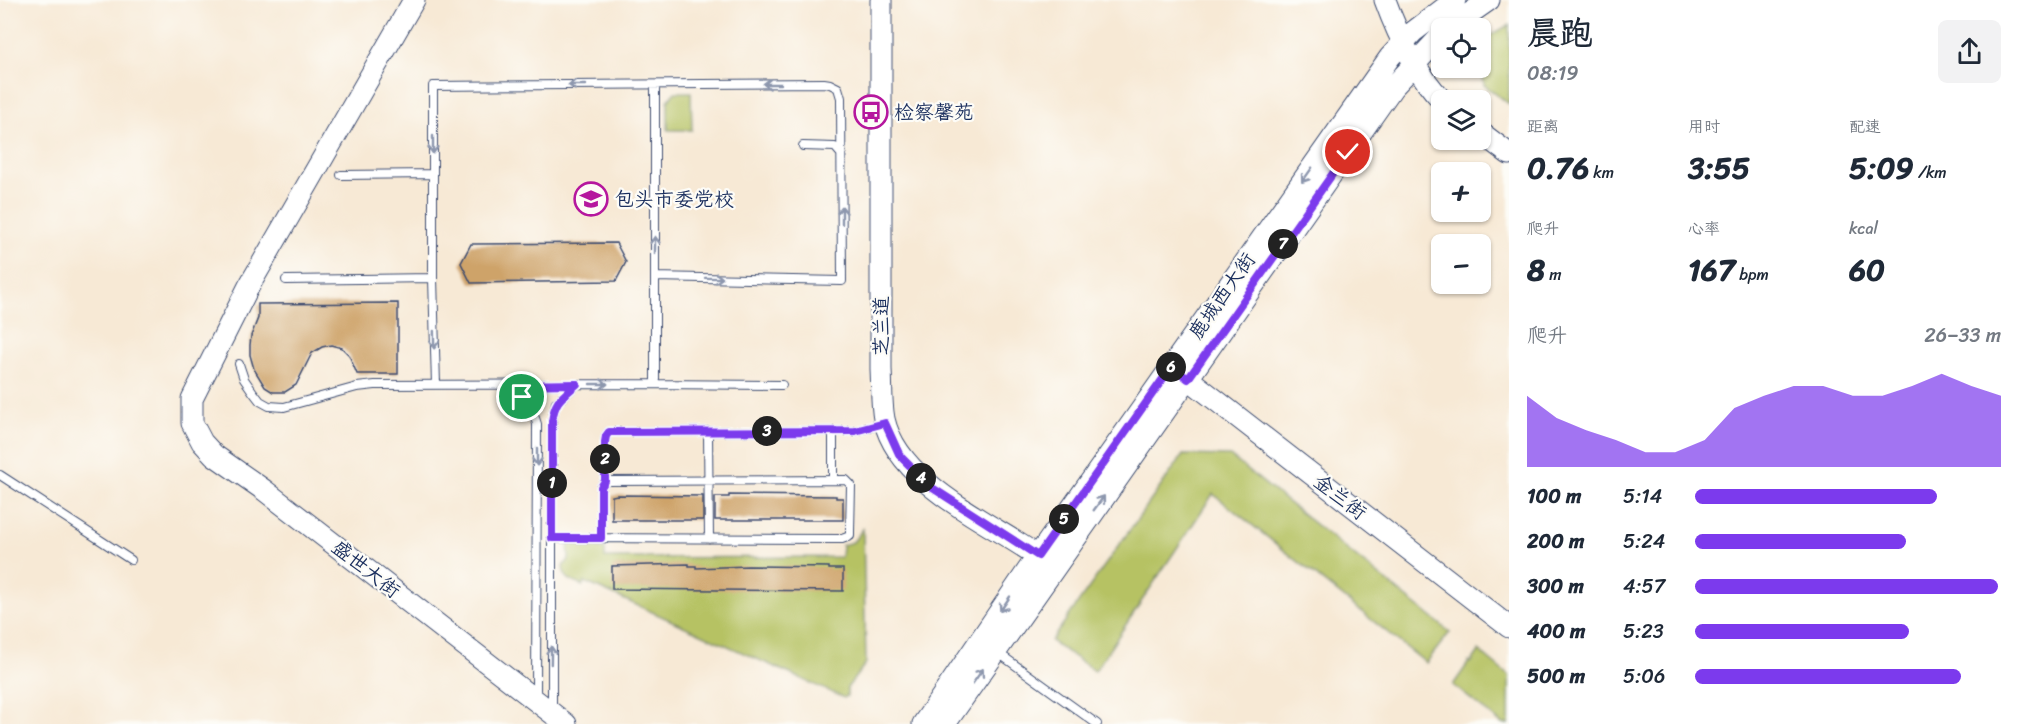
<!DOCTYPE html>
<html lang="zh">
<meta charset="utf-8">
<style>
body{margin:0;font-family:Sriracha,"LXGW WenKai TC",sans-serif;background:#f2f2f3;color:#1f2937;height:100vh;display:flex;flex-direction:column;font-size:22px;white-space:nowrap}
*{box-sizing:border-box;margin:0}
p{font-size:20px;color:#747a83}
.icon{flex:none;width:33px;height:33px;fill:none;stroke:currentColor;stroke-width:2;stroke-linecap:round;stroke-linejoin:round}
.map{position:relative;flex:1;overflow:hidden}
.sheet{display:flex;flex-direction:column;background:#fff;width:510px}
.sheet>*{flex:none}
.buttons{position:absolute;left:1431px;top:18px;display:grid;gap:12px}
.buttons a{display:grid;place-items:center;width:60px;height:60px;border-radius:9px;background:#fff;box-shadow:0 2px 4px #0004;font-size:30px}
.pin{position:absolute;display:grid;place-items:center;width:51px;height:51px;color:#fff;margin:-26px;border:3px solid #fff;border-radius:50%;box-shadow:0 2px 6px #0007}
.km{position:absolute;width:30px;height:30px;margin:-15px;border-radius:50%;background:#222;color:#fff;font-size:16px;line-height:30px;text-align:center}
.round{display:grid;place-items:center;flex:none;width:63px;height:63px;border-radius:9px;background:#f2f2f3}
.overview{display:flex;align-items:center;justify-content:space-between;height:102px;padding:0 18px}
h1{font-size:33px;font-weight:700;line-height:45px}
.stats{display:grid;grid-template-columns:repeat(3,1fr);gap:9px;height:102px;padding:6px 18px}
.stats div{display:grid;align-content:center}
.stats b{font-size:30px;font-weight:700}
.stats small{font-size:16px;font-weight:400}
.stats p{font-size:16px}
.chart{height:168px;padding:12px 18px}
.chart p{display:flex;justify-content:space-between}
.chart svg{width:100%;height:108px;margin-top:6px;fill:#7c3aed;opacity:.7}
ul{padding:0 18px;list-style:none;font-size:20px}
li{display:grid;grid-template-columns:96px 72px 1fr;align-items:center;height:45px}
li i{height:15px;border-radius:8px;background:#7c3aed}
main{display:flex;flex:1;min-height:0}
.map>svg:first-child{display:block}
.green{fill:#b6c263;stroke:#687860;stroke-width:1.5}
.building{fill:#cea369}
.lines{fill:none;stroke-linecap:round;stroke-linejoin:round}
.lane-casing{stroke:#3c4b70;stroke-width:10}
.secondary-casing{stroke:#3c4b70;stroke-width:23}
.lane{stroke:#fff;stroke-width:8}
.secondary{stroke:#fff;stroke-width:21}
.oneway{stroke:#8d97ae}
.route-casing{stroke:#fff;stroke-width:12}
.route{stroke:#7c3aed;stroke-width:8}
.labels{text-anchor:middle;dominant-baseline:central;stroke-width:4.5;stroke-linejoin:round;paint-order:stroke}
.poi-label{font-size:20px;fill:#1b2f5e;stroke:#fdfcf7;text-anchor:start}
.street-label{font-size:20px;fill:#1b2f5e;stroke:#fdfcf7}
</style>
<main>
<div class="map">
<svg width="1509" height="724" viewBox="0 0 1509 724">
<rect width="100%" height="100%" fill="#fdfcf7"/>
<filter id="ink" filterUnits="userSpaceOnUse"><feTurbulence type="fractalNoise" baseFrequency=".0167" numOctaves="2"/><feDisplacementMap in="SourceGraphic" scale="12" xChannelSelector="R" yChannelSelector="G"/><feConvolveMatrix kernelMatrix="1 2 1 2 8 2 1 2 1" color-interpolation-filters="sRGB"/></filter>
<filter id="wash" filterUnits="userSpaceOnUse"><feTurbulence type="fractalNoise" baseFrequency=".008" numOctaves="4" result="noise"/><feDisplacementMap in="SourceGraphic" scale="24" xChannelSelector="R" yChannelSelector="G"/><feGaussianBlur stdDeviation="1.35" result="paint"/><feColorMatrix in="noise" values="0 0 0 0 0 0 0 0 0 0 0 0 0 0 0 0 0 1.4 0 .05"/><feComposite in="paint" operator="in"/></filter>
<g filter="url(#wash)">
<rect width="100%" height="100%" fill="#f7e9d5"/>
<path class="green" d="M1509,25v79l-25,-19 -3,-22 -1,-22z
M675,92h16l1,38h-24v-29z
M1183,455l47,1 220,176 -24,31 -213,-169 -118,177 -44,-30z
M863,529l3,134 -19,25v8l-3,2 -259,-116 -2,4c-11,-4 -20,-8 -20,-20l6,-6 -1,-18 37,7v9l236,-1 1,-12 11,-3z
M1479,651l30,25v48h-7l-49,-39 16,-23 2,1z"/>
<g id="blocks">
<path class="building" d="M616,243l10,19 -10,19 -145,2 -10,-20 10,-19z
M398,303v71h-41l-8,-19 -7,-7 -11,-3 -9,2 -10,6 -16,32 -11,7h-12l-8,-5 -11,-18 -4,-14v-10l1,-9 7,-18v-14z
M617,495l86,1v24h-91v-24z
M729,495l107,1v2h7v22h-128v-23h14z
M689,564v2h7v2l52,-2 81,1v2h14v22l-231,-2v-23z"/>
</g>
</g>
<g filter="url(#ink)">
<use href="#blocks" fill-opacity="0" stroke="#3c4b70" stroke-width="1.5"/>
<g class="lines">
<defs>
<path id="lane" d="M803,146l32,1 6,7
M341,175l92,-1
M286,280l147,-2
M239,364l5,15 9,13 7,9 9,5 15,1 73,-20 18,-2 280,-1v-299
M655,384l127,1
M436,385l-3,-107v-192l391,-3 6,1 8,4 3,10 1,183 -187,-4
M514,385l3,8 15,16 5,15 -1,273
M708,431l1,108
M833,431v49
M0,475l131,85
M605,481v-39l1,-6 3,-4 246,-1 28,-7
M552,538l290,1 8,-3v-4l1,-47 -5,-5 -241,1 -4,6v51
M997,652l100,72
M552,709v-288l4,-18 21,-19"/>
<path id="secondary" d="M414,0l-165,286 -57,113v24l10,19 12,13 50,35 302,234
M881,0v369c1,17 0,34 3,50 15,68 114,106 165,145
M1385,0c13,36 31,73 57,100
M1449,28l40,-28
M1480,132l29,22
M1177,370l332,257
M923,724l105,-154 362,-513 23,-25 42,-32
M945,724l448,-637 49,-52"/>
</defs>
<use href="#lane" class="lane-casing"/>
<use href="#secondary" class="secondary-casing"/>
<use href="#lane" class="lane"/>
<use href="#secondary" class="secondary"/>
</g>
<defs><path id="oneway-shaft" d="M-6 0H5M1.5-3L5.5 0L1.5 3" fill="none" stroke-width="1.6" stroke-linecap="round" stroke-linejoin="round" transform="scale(1.5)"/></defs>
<g class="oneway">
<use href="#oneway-shaft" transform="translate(772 84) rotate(180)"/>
<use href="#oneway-shaft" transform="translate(577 85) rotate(180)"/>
<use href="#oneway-shaft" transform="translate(433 145) rotate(90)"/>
<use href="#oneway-shaft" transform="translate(1307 175) rotate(125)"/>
<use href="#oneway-shaft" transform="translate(842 215) rotate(-90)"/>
<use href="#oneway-shaft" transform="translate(655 245) rotate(-90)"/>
<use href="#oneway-shaft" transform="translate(714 278) rotate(1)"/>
<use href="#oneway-shaft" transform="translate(434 340) rotate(89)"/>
<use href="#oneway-shaft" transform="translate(599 384)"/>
<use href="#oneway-shaft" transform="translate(537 457) rotate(90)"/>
<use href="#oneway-shaft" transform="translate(1099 503) rotate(-54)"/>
<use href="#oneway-shaft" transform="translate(1005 604) rotate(124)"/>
<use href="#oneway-shaft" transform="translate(551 655) rotate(-89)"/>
<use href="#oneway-shaft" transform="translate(978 676) rotate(-55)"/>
</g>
</g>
<g class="lines" filter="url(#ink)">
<defs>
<path id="route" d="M522,397l-5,-4 -3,-8 63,-1c-16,14 -22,16 -25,37v117h49v-51l4,-6v-39l1,-6 3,-4 246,-1 30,-8 15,33 31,31 107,69 134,-190 16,13 160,-227"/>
</defs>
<use href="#route" class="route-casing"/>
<use href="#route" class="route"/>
</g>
<defs>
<symbol id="bus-ring" viewBox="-11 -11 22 22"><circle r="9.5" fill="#fdfcf7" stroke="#b5179e" stroke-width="1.5"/><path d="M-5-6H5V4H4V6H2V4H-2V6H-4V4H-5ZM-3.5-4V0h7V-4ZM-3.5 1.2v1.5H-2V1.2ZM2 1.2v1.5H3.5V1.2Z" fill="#b5179e"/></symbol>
<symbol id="school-ring" viewBox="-11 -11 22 22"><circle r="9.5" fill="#fdfcf7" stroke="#b5179e" stroke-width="1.5"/><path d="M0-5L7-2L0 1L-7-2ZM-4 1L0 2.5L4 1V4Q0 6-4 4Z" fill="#b5179e"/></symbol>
</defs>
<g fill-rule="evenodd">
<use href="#bus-ring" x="852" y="93" width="38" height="38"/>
<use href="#school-ring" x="572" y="180" width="38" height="38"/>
</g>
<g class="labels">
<g class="poi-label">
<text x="894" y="112">检察馨苑</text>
<text x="614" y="199">包头市委党校</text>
</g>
<g class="street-label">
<text transform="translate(1222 296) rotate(-55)">鹿城西大街</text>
<text transform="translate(881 326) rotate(-90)">芝兰道</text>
<text transform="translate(1340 497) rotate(38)">金兰街</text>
<text transform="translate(366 569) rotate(38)">盛世大街</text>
</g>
</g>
</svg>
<div class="buttons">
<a><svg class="icon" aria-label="locate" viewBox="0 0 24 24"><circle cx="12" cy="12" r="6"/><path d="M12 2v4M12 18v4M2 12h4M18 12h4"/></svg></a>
<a><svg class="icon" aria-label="layers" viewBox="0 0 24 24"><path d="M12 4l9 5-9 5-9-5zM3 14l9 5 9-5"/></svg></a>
<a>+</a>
<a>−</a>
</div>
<div class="pin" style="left:522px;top:397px;background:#1e9e55"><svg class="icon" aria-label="arrive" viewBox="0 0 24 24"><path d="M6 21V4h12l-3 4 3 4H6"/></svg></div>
<div class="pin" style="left:1348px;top:152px;background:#d93025"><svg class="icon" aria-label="check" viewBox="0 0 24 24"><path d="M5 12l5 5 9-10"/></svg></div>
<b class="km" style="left:552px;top:483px">1</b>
<b class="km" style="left:605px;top:459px">2</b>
<b class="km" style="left:767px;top:431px">3</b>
<b class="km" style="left:921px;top:478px">4</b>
<b class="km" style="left:1064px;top:519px">5</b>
<b class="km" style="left:1171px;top:367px">6</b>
<b class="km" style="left:1283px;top:244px">7</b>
</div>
<section class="sheet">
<div class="overview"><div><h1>晨跑</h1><p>08:19</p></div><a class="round"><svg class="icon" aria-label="share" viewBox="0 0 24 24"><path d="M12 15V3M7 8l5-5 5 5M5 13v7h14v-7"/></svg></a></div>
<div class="stats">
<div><p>距离</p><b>0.76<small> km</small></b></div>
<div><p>用时</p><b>3:55</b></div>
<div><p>配速</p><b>5:09<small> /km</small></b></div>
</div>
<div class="stats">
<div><p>爬升</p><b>8<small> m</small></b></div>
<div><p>心率</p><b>167<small> bpm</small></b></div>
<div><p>kcal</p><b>60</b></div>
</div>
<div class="chart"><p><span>爬升</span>26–33 m</p>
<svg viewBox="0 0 160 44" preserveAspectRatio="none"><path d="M0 44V15L10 24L20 29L30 33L40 38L50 38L60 33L70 20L80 15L90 11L100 11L110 15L120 15L130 11L140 6L150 11L160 15V44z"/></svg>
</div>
<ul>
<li><b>100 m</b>5:14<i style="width:79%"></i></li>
<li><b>200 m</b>5:24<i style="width:69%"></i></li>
<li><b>300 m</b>4:57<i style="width:99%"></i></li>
<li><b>400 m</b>5:23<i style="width:70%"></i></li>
<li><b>500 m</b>5:06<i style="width:87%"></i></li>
</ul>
</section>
</main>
